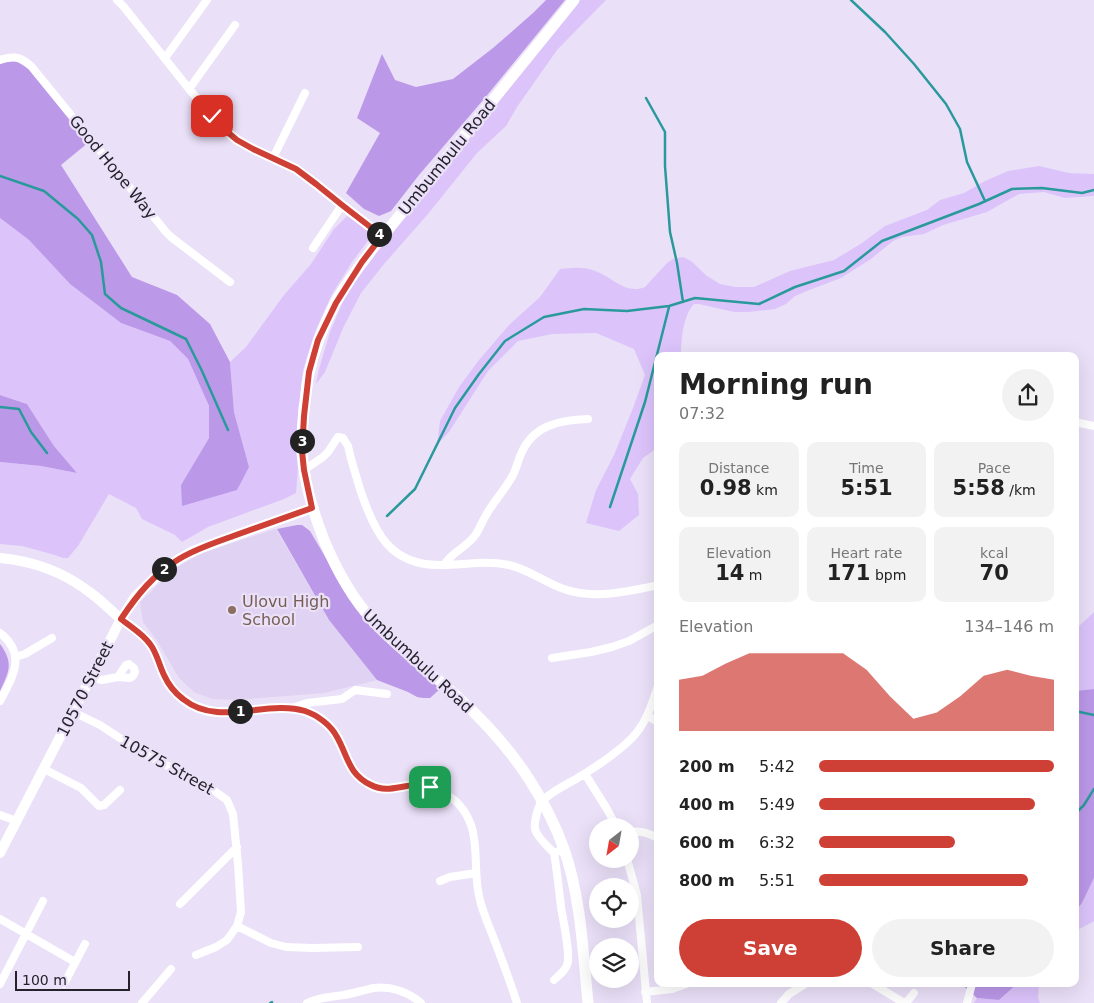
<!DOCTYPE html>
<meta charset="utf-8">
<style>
body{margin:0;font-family:"DejaVu Sans",sans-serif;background:#f2f2f2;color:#222;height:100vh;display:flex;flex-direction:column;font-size:19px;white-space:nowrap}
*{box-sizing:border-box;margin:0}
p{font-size:16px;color:#767676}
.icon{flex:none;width:28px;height:28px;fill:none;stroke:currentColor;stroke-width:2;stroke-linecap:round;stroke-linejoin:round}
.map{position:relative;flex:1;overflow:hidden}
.details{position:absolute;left:654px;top:352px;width:425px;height:635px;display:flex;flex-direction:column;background:#fff;border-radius:10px;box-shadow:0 5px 20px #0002}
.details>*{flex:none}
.needle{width:32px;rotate:211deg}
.controls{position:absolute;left:589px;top:818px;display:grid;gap:10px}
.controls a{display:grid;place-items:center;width:50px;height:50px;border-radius:50%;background:#fff;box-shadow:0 5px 20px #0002;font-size:25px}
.scale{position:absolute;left:15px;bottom:12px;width:115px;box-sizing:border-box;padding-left:5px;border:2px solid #26222b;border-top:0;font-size:14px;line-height:18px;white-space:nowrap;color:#26222b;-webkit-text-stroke:4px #eae0f8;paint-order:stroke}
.pin{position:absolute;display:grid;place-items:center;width:42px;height:42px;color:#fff;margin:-21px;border-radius:10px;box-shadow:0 2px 8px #0006}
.km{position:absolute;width:25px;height:25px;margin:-12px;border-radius:50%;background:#222;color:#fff;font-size:14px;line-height:25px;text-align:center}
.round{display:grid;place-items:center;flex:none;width:52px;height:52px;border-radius:26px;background:#f2f2f2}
.overview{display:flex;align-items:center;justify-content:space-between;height:85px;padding:0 25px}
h1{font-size:28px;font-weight:700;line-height:38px}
.metrics{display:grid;grid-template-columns:repeat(3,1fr);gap:8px;height:85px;padding:5px 25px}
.metrics div{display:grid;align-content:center;border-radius:10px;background:#f2f2f2;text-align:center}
.metrics b{font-size:21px;font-weight:700}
.metrics small{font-size:14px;font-weight:400}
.metrics p{font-size:14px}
.chart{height:140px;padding:10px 25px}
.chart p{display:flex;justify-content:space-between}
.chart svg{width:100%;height:90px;margin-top:5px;fill:#ce4036;opacity:.7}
.primary-button{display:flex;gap:10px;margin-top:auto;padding:10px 25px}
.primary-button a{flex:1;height:58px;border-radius:30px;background:#ce4036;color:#fff;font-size:20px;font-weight:700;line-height:58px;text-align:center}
.primary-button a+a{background:#f2f2f2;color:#222}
ul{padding:0 25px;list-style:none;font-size:16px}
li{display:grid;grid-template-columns:80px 60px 1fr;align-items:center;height:38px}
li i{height:12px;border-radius:6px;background:#ce4036}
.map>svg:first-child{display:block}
.built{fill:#dfd2f2}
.green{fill:#dcc4fb}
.forest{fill:#bc98e8}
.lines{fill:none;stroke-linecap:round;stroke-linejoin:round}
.stream{stroke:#2a999b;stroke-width:2.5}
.minor{stroke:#fff;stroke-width:8}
.tertiary{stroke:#fff;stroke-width:10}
.secondary{stroke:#fff;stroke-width:11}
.route-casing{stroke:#fff;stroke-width:10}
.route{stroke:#ce4036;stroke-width:6}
.education-dot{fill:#8d6e63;stroke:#eae0f8;stroke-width:2}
.labels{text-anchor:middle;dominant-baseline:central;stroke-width:4.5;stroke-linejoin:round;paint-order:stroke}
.street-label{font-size:16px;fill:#26222b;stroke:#eae0f8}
.education-label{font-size:16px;fill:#785e54;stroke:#eae0f8;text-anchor:start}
</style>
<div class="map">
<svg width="1094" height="1003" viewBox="0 0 1094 1003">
<rect width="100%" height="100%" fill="#eae0f8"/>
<path class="built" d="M276,529l52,90 49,61 -53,13 -88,7 -24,-1 -18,-7 -15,-14 -23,-39 -13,-17 -3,-20 37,-35 27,-15z"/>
<path class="green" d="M580,0h26l-49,50 -40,57 -11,19 -29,27 -49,61 -44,50 -23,29 -17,33 -19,46 -9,12 3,-15 11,-37 14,-33 19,-31 51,-61z
M1039,166l30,7 25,1v22l-29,2 -21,-6 -25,2 -32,18 -44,13 -19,9 -22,3 -9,4 -22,18 -30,19 -29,11 -17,7 -9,8 -11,5 -27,3h-14l-35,-8h-5c-11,11 -13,37 -13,52h-23l-1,92 -14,10 -13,21 8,15 1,21 -20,16 -33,-8 10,-33 18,-35 19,-47 12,-33 -11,-26 -38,-16 -44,1 -34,7 -30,30 -39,61 -12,13 3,-24 19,-34 20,-27 30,-35 31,-28 20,-28c12,-1 24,-3 35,2 18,6 30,24 50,16l22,-24 6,-4 10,-2 8,4 16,15 13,8 15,3h19l36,-16 44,-11 28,-17 23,-17 42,-16 13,-10 24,-7 21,-12 23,-10z
M347,216l22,15 1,7 -18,24 -21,34 -16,36 -12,38 -6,59 1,39 -2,25 -12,6 -76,28 -26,15 -7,-7 -33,-16 -6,-11 -27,-14 -31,52 -10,12h-5l-8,-3 -33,-9 -22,-2v-82l41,4 36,7 -23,-27 -27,-42 -27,-9v-177l29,22 41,44 51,39 49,18 18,18 21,47v32l-28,47 68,-18 -15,-55 -4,-50 16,-15 38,-52 27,-31 23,-35z
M1094,612v77l-19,2v-61z
M1094,878v43l-3,2 -16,8v-19l7,-9z
M1017,984h22l-1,14 2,5h-66l3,-5 22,2z"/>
<path class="forest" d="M546,0h19l-81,99 -65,76 -28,36 -12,5 -15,-7 -18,-16 34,-60 -23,-15 25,-64 13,26 21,7 37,-8 40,-31 40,-35z
M15,60l15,10 59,72 -28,23 71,112 45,18 33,29 20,38 4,50 15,55 -12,23 -55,16 -1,-21 28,-47v-32l-21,-47 -18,-18 -49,-18 -51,-39 -41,-44 -29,-22v-155z
M0,395l27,9 27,42 23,27 -36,-7 -41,-4z
M297,525h5l8,6 30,51 99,102 1,5 -10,9h-7l-6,-1 -9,-5 -31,-12 -48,-60 -52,-91z
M0,644c14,19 9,28 0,47z
M1094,689v189l-12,25 -7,9v-221z
M961,984h56l-18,16 -22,-2z"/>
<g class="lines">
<path class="stream" d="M851,0l34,32 29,32 32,40 14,25 7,33 18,39
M646,98l19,34v34l5,66 7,31 6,39
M0,176l44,15 34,28 14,16 9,27 4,32 16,14 65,31 16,32 26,59
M0,407l19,2 12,23 16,21
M610,507l35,-105 24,-95
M387,516l28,-27 40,-81 24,-34 26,-33 39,-24 40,-8 43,2 42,-5 26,-8 64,6 36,-17 49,-16 38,-30 97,-37 33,-15 30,-1 40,5 12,-3
M1075,711l19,4
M1075,814l9,-9 10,-16
M270,1003l2,-1"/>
<path class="minor" d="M117,0l7,7 65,82 36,41 12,10 16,9 43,20 20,15 66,53
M165,58l42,-58
M0,60c13,-4 20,-4 31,6l135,166 5,5 59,45
M189,89l46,-64
M273,158l32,-65
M313,248l29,-43
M1075,422l19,4
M304,470l19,-13 5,-5 10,-15 5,1 5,8c3,15 8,29 12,43 14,43 30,77 81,76 22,0 45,-5 68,0 18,4 34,16 52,23 31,12 65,4 97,-3
M444,565c7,-13 24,-18 32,-31 4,-6 6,-12 9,-17 8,-15 20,-27 28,-42 3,-6 5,-14 8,-21 12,-29 39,-34 67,-35
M121,619c10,8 22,15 29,25 7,9 9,20 13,31 5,11 16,21 26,27 27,17 58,7 88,7 11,-1 20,-1 30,3 11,4 23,13 29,23 10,16 11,34 27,45 28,21 50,-5 79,12 14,7 24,19 29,33 8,23 2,51 9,75 3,13 9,26 14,39 8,21 16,42 23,64
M0,633c27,21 13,44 0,68
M15,657l10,-3 27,-16
M552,658l39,-6 21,-5 17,-6 29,-16
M91,678l11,2 16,-3 12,1 3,-2 2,-4 -1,-4 -5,-4 -3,1 -8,12
M292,708l15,-5 35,-4 13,-9 32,4
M73,712l27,13 38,25 75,40 14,10 6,14 5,50 3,48 -4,14 -10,14 -11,7 -20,8
M648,716l10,6
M44,769l37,19 18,18 5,-1 16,-15
M585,774l22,35 9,17
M0,815l17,6
M630,832c10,-2 19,1 28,6
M554,853c-6,-7 -17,-15 -19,-24 -1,-8 3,-24 8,-29 10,-9 22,-15 33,-21 20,-12 40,-25 56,-41 15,-16 19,-32 26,-52
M627,859l10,36 10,108
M440,881l10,-4 26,-4
M180,904l57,-57
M0,919l75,43
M237,926l34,17 15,4 26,1 46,-1
M554,980c5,-5 11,-9 13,-15 4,-10 -4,-45 -6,-58 -2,-18 -4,-36 -7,-54l5,-2
M0,984l43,-83
M64,984l21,-40
M873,984l31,19
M645,992l27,-3 14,-5
M142,1003l29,-34
M307,1003c12,-6 24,-6 37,-8 10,-2 20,-5 30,-7 17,-2 34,4 47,15
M781,1003l8,-9 16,-10
M906,1003l8,-10
M967,1003l5,-19"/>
<path class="tertiary" d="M0,558c32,3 63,14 88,33 12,8 22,19 33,28
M0,853l121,-234 14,-22 9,-9 23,-20 12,-9 14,-8 33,-12 86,-31"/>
<path class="secondary" d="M574,0l-200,247c-14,19 -29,37 -40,58 -11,22 -20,45 -25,69 -3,11 -3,23 -5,34 -1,15 -3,30 -2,44 2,30 11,60 22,88 12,29 28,58 49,81 27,29 59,52 88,79 25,23 49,50 68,79 14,22 26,45 35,70 17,49 19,103 24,154"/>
</g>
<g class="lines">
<defs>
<path id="route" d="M212,116l13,14 12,10 16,9 43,20 20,15 26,21 40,31 -20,26 -26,41 -18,37 -9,32 -5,44 -2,35 2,19 8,38c-25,9 -50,18 -76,27 -19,7 -39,13 -57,24 -25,15 -42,36 -58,60 10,8 22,15 29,25 7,9 9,21 14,31 4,9 11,18 19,24 36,29 83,0 122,12 12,4 26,14 32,26 11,19 11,37 34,48 15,8 28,1 44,0 5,0 10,1 15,2"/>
</defs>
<use href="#route" class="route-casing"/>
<use href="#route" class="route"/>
</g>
<circle class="education-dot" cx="232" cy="610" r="5"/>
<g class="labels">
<g class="street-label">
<text transform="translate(447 157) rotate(-51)">Umbumbulu Road</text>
<text transform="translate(113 167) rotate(51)">Good Hope Way</text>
<text transform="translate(418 661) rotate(43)">Umbumbulu Road</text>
<text transform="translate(85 689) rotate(-63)">10570 Street</text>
<text transform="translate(167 765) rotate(29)">10575 Street</text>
</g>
<g class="education-label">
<text x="242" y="601">Ulovu High<tspan x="242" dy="18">School</tspan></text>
</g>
</g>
</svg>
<div class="controls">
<a><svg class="needle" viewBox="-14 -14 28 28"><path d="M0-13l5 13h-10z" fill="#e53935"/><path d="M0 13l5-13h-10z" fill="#767676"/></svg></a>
<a><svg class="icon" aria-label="locate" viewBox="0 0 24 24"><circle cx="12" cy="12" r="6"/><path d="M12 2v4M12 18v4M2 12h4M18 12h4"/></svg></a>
<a><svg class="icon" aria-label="layers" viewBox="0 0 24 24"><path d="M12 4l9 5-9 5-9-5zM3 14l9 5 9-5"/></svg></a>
</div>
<div class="scale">100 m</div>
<div class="pin" style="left:430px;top:787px;background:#1e9e55"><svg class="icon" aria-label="arrive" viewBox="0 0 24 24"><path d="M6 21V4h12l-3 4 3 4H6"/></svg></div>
<div class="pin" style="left:212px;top:116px;background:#d93025"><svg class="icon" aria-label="check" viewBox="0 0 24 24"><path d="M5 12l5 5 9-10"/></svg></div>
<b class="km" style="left:240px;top:711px">1</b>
<b class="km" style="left:164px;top:569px">2</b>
<b class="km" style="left:302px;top:441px">3</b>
<b class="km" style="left:379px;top:234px">4</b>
<section class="details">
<div class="overview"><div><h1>Morning run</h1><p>07:32</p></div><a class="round"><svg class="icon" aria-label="share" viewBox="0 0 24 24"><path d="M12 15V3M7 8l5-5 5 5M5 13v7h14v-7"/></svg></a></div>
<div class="metrics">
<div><p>Distance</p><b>0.98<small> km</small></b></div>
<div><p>Time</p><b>5:51</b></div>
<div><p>Pace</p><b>5:58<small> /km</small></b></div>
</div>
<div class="metrics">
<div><p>Elevation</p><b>14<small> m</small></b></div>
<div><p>Heart rate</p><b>171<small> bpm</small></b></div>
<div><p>kcal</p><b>70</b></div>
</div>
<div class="chart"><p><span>Elevation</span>134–146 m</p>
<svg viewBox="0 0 160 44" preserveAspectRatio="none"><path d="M0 44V19L10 17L20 11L30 6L40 6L50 6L60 6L70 6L80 14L90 27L100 38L110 35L120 27L130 17L140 14L150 17L160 19V44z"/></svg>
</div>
<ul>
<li><b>200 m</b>5:42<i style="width:100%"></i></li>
<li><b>400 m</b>5:49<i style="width:92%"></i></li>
<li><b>600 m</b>6:32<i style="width:58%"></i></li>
<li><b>800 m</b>5:51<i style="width:89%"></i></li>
</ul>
<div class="primary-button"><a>Save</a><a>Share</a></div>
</section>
</div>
